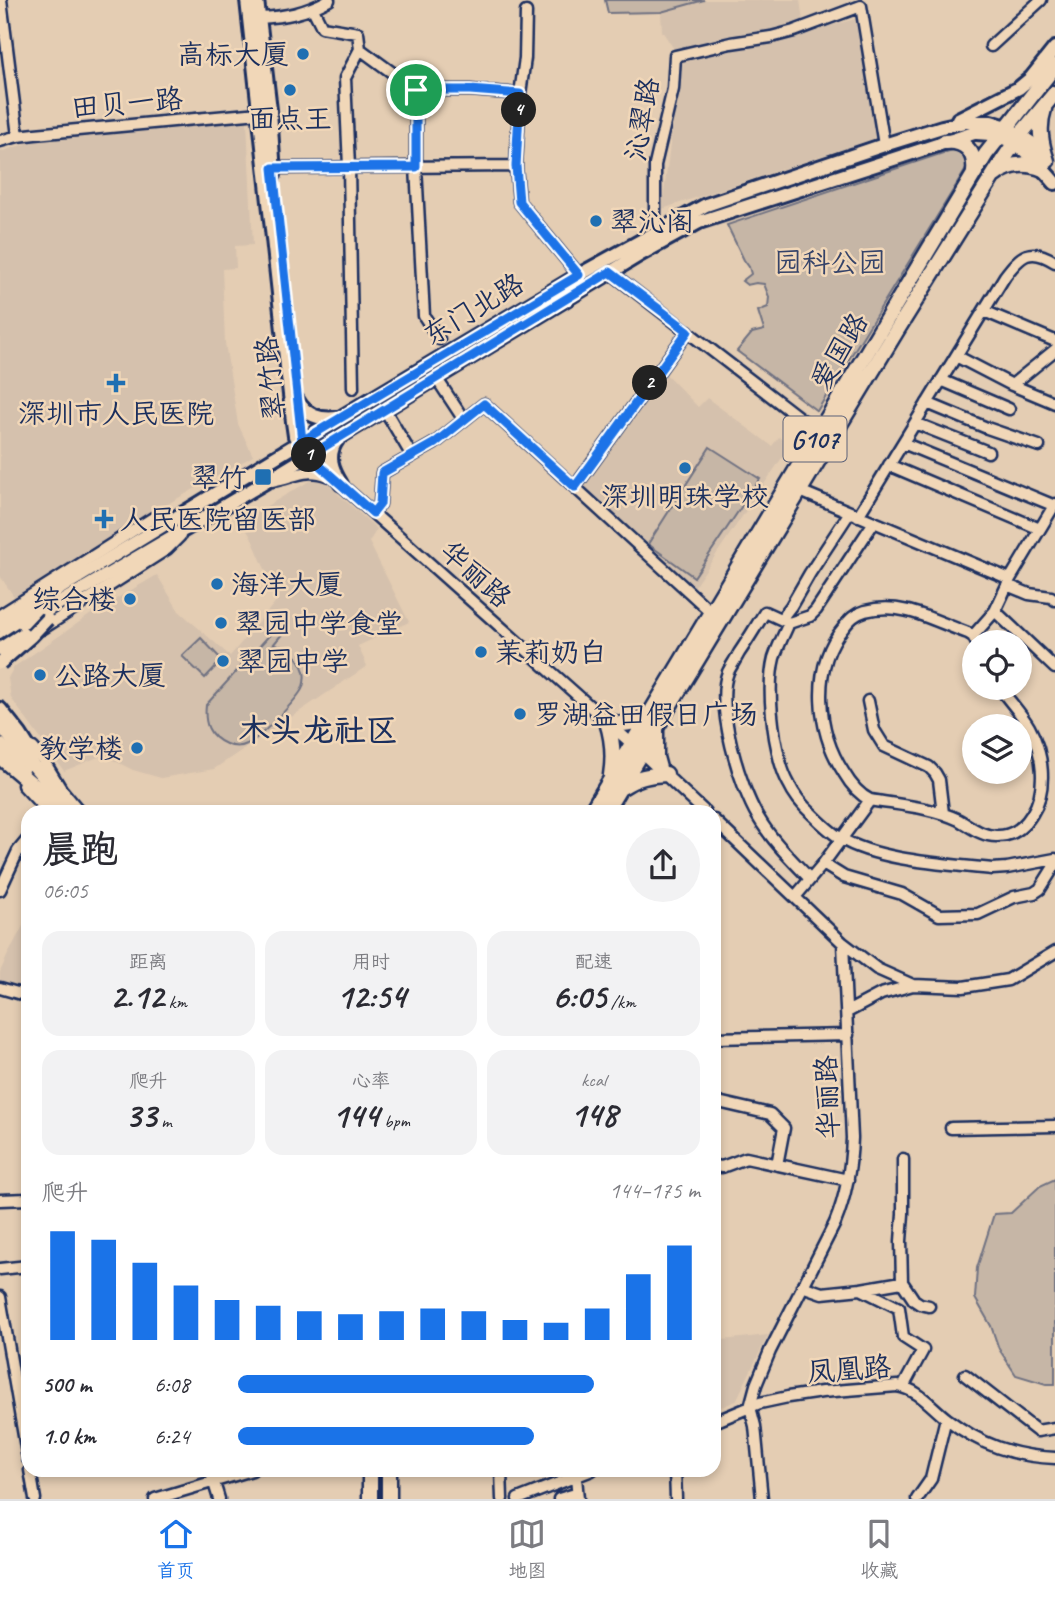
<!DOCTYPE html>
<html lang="zh">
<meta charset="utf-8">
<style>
body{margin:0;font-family:Caveat,"LXGW WenKai TC",sans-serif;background:#f2f2f3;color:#2b2b33;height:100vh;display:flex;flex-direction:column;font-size:26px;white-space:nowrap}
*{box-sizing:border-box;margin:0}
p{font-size:23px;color:#7c7c81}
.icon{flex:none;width:38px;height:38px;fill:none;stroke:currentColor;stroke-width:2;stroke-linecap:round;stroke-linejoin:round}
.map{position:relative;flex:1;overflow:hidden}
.side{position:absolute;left:21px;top:805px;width:700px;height:672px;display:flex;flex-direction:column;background:#fff;border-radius:21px;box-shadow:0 4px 10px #0003}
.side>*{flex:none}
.tools{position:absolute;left:962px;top:630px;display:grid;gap:14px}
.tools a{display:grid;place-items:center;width:70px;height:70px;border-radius:50%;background:#fff;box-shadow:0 4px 10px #0003;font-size:35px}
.pin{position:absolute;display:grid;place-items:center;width:60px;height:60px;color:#fff;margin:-30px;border:4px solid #fff;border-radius:50%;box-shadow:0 2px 7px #0007}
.km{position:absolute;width:35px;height:35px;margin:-18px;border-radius:50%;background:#222;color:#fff;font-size:19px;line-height:35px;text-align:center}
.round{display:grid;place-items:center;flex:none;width:74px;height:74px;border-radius:37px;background:#f2f2f3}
.head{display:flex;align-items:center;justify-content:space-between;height:119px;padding:0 21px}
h1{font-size:38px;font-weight:800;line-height:52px}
.stats{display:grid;grid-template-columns:repeat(3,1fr);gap:10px;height:119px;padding:7px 21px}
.stats div{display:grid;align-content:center;border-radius:18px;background:#f2f2f3;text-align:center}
.stats b{font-size:35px;font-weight:800}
.stats small{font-size:19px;font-weight:400}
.stats p{font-size:19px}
.chart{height:196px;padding:14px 21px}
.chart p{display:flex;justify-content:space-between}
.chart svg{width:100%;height:126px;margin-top:7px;stroke:#1a73e8;stroke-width:6}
ul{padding:0 21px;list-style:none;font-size:23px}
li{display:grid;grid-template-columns:112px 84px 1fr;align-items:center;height:52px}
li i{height:18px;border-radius:9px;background:#1a73e8}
.tabs{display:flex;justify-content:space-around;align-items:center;height:98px;border-top:2px solid #e1e1e2;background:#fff;font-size:19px;color:#7c7c81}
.tabs a{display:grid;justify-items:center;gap:4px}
.tabs .active{color:#1a73e8}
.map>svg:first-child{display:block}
.built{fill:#d5c1ad}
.green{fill:#c6b6a6;stroke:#707282;stroke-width:2}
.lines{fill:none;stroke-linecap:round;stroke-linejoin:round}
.minor-casing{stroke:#1b2f5e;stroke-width:15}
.major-casing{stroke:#1b2f5e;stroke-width:18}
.highway-casing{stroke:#1b2f5e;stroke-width:19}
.minor{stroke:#f1d7b8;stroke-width:10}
.major{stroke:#f1d7b8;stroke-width:12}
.highway{stroke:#f1d7b8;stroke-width:14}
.major-bridge-casing{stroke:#1b2f5e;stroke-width:18;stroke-linecap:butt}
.major-bridge{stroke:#f1d7b8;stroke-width:12}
.route-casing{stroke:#fff;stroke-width:14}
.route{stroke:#1a73e8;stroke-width:9}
.poi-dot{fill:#1f6fb2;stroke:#f1d7b8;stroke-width:2.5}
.labels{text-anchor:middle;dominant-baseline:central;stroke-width:5;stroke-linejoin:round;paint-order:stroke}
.shield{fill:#f1d7b8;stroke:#5b6179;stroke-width:2}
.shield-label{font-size:26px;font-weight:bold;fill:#1b2f5e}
.poi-label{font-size:28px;fill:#1b2f5e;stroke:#f1d7b8;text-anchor:start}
.street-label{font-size:28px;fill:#1b2f5e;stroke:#f1d7b8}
.park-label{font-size:28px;fill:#354369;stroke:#f1d7b8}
.quarter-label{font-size:32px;font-weight:bold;fill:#1b2f5e;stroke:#f1d7b8}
</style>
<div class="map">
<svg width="1055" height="1499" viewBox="0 0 1055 1499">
<rect width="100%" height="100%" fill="#e4cdb3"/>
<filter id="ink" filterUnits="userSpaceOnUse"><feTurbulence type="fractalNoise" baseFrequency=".0143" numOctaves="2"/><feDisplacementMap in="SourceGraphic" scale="14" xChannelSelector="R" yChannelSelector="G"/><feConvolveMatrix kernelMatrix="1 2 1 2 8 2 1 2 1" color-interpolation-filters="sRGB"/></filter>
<g filter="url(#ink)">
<path class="built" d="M704,0h96l3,21 -33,11 -34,6 -60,14 -14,-21 -1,-19z
M856,19l20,119 -214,71 18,-146z
M247,122l6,123 -18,1 1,22 -14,1 3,74 13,81 15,32 -89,50 -149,92 -15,-22v-424l56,-18z
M660,368l38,39 9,-9 65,48 7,-9 11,9 -98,144 -112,-99z
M320,475l19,20 38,34 -8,13 40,80 -51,24 9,20 -153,103 -53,9 -28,-8 -30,-15 -39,16 -53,-73 -3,-20 6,-11 83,-57 60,-35 22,36 51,45 48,-57 -27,-62 -10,-16z
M28,917v76l-28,-8v-13l10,-22z
M768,1335l-32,66 -22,9v-69z"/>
<path class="green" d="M605,0h99l-43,12 -53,1z
M958,148l10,18 -151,245 -80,-60 15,-18 12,-3 -6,-19 10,-4 1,-10 -5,-13 -8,-1 -9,2 -5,-4 9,-7 -2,-7 -5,-7 -17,-35z
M710,447l50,32 -66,98 -46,-33z
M284,619l4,8 -15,18c12,1 20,6 26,16 6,9 7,16 4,26 -4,11 -45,53 -56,57 -8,4 -14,3 -21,0 -18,-8 -22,-21 -20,-39z
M201,638l21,22 -17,18 -23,-22z
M1055,1179v205h-9l-30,-9 -17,-26 -8,-23 -16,-28 2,-30 17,-54 17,-1 29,-27z"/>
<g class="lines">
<defs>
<path id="minor" d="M1,0l17,136
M313,9l9,18 36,6 2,16 -15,29 4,89 4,221
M526,12l-1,46 -5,36 -4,72 3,36 60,73
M259,18c26,-1 46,-5 70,-18
M991,46l50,-46
M360,49l56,41h54l50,4
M416,90v77l8,149 15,23
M0,141l18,-5 17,-2 224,-21
M273,168l243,-2
M657,232l-2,-13v-54l18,-76 2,-33 56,-13 40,-6 23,-6 67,-25 23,139
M610,272l209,161
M984,311l71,30
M956,356l56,29 43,18
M437,379l27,41
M941,380l68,29
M1012,385l43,-35
M927,403l60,25 52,18
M385,410l27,46 23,-13 49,-39 227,208
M915,423l73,29
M903,443l152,63
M309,456l332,296 64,60
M889,465l151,64
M272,481c24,-4 32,-14 57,-5
M575,487l113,-156
M800,491l210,88
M373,513l7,-9 2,-31 30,-17
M858,516l147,-240c16,-21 25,-30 50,-14
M874,522l-58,88 -6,6 -21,7c-5,11 -11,23 -15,35 -6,24 -3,55 1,80 3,15 6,32 14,46 5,11 13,21 23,30 8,8 17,17 28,24 38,23 107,26 152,31l15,-1 48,-9
M1007,585l22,9 22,3 4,3
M995,611l60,57
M0,615l153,-97
M781,619l10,-13 19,-33 40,-61
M789,623l-24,-11c-9,14 -17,28 -26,41 -3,6 -8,13 -11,19 -13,34 12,115 30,145 14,24 34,43 52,62
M42,629l125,-80 13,-13
M973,636l22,-25 15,-32 45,-75
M976,642l-3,-6 -5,-3c-35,-12 -64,-32 -103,-22 -10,3 -15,8 -21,16 -34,40 -27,105 0,146 7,12 14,21 26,27 29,5 62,7 89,20 12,7 24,17 39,16 16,0 26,-9 34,-22 16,-25 11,-62 -3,-87 -8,-14 -20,-26 -29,-39
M868,701l6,29 10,16 45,21 6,6 4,7 4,33
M33,748l11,13 17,28 19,23
M23,785l25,27
M714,820l129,123 34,26 36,16
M823,864l21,13 58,17 37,21 39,-1 36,-17 20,-4 6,-4 15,-24
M0,890l18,-39 10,-12
M795,897l28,-33 47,-64
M0,988l28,8
M847,1012l34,-18 32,-9 50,2 45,-7 47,-28
M714,1038l134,-3
M714,1101l56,13 14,14 -7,37
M951,1128l104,-2
M903,1159v55l-2,27 1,41 12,18 6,4 9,2
M714,1166l8,1 24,-9 102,22
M0,1200l28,-1
M0,1269l28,-3
M802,1286l20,7 39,-4 41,-7
M861,1289l38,19 4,29 20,13 -20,37
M0,1297l28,162
M965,1375l72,56 18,-3
M714,1422l46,-19 28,-6 34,-5 75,-6c23,4 33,20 50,33 34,26 66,37 108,39
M30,1470l5,29
M210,1470l9,29
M501,1470l1,29
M675,1470l1,29
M576,1477l2,22
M155,1499l97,-29
M518,1499l74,-29
M559,1499l13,-4v4
M762,1499l-7,-73 -5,-19 6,-22 14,-34 65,-128c11,-27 16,-55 17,-85l-9,-195
M917,1499l14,-20 15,-61"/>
<path id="major" d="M247,0l46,422 2,14 6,13
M257,0l13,110 4,65
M958,119l61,-31 12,-10 24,-30
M297,400c9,16 23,20 40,18
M337,440c-11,15 -5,30 4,44
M0,625l318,-194 261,-156 127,-70 178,-60 58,-18 23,-5h26l16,5 23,15 13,15
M0,638l267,-157 372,-226 60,-33 275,-89c40,-1 57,23 81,50
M0,709l20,25 14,22
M0,725l72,87
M0,744l23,26
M34,785l23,27"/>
<path id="highway" d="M1044,109c-6,18 -3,34 3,52
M945,142c20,-2 31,10 29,30
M995,175c15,-12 31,-13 48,-6
M607,722c6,18 7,34 4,53
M607,722c15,3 28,3 41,-8
M656,728v29l3,11
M0,757l39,33
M622,787c15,-10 27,-12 44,-13
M591,812l395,-658 69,-88
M605,812l292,-482 106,-170 17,-25 35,-42
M370,1470v29
M389,1470v29"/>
</defs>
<use href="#minor" class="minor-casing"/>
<use href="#major" class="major-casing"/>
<use href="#highway" class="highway-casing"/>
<use href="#minor" class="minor"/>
<use href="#major" class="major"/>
<use href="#highway" class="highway"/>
<defs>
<path id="major-bridge" d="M0,649l23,-15
M0,663l31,-27 16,-17"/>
</defs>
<use href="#major-bridge" class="major-bridge-casing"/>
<use href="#major-bridge" class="major-bridge"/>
</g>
</g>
<g class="lines" filter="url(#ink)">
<defs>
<path id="route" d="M416,90v77l-143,1 29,273 -4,3 3,5 8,7 301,-184 78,59 -113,156 -91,-83 -49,39 -53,30 -2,31 -7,9 -64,-57 -7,-15 277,-166 -60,-73 -3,-36 4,-72 -50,-4h-54"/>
</defs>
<use href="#route" class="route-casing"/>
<use href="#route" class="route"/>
</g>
<g class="poi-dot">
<circle cx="303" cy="54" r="7"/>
<circle cx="290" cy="90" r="7"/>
<circle cx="596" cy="221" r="7"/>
<path d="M112.5 372.5h7v7h7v7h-7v7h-7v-7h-7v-7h7z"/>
<circle cx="685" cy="468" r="7"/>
<rect x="254" y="468" width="18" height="18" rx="3.5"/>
<path d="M100.5 508.5h7v7h7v7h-7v7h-7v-7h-7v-7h7z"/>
<circle cx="217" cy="584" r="7"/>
<circle cx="130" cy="599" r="7"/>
<circle cx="221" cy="623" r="7"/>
<circle cx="481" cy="652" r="7"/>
<circle cx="223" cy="661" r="7"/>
<circle cx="40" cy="675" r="7"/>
<circle cx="520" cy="714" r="7"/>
<circle cx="137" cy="748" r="7"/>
</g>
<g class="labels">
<rect class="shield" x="783.5" y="416.5" width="63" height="45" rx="5"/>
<g class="shield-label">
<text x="815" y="439">G107</text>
</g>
<g class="poi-label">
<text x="289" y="54" text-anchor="end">高标大厦</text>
<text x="290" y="118" text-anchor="middle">面点王</text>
<text x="610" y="221">翠沁阁</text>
<text x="116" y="413" text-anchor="middle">深圳市人民医院</text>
<text x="247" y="477" text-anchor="end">翠竹</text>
<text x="685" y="496" text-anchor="middle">深圳明珠学校</text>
<text x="120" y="519">人民医院留医部</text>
<text x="231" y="584">海洋大厦</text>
<text x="116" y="599" text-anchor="end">综合楼</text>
<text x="235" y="623">翠园中学食堂</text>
<text x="495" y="652">茉莉奶白</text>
<text x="237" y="661">翠园中学</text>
<text x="54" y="675">公路大厦</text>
<text x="534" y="714">罗湖益田假日广场</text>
<text x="123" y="748" text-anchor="end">教学楼</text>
</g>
<g class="street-label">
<text transform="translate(127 103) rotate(-5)">田贝一路</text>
<text transform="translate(642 119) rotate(-80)">沁翠路</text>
<text transform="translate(473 309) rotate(-31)">东门北路</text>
<text transform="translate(839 351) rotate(-59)">爱国路</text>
<text transform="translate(270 378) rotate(-96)">翠竹路</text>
<text transform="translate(476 574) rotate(42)">华丽路</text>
<text transform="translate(827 1097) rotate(-92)">华丽路</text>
<text transform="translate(849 1369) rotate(-4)">凤凰路</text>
</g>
<g class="park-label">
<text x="830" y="262">园科公园</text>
</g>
<g class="quarter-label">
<text x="318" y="730">木头龙社区</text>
</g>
</g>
</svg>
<div class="tools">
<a><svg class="icon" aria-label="locate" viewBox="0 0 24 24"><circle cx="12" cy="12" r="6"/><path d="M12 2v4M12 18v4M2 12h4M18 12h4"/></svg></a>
<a><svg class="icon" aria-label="layers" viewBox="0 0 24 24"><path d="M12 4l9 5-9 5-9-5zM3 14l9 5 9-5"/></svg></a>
</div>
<div class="pin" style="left:416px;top:90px;background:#1e9e55"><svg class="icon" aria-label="arrive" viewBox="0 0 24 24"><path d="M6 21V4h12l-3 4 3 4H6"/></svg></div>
<b class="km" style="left:309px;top:455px">1</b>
<b class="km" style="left:650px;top:383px">2</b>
<b class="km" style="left:519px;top:110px">4</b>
<section class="side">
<div class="head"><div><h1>晨跑</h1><p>06:05</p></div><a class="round"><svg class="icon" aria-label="share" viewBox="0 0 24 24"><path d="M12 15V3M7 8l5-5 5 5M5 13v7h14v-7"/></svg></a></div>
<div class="stats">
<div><p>距离</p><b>2.12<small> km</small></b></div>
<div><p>用时</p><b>12:54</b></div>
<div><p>配速</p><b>6:05<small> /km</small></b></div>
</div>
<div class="stats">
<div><p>爬升</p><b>33<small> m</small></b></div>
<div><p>心率</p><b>144<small> bpm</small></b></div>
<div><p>kcal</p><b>148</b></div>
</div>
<div class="chart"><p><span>爬升</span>144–175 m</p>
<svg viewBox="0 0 160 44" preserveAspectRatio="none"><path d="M5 44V6M15 44V9M25 44V17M35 44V25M45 44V30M55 44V32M65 44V34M75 44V35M85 44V34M95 44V33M105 44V34M115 44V37M125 44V38M135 44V33M145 44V21M155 44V11"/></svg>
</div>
<ul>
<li><b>500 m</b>6:08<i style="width:77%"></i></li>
<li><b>1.0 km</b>6:24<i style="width:64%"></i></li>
</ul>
</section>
</div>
<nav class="tabs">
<a class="active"><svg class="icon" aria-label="home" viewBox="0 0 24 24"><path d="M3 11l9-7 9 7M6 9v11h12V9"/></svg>首页</a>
<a><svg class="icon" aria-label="map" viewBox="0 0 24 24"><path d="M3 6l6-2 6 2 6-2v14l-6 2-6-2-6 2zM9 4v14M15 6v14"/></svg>地图</a>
<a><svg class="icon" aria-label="saved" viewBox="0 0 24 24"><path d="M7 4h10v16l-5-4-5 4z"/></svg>收藏</a>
</nav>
